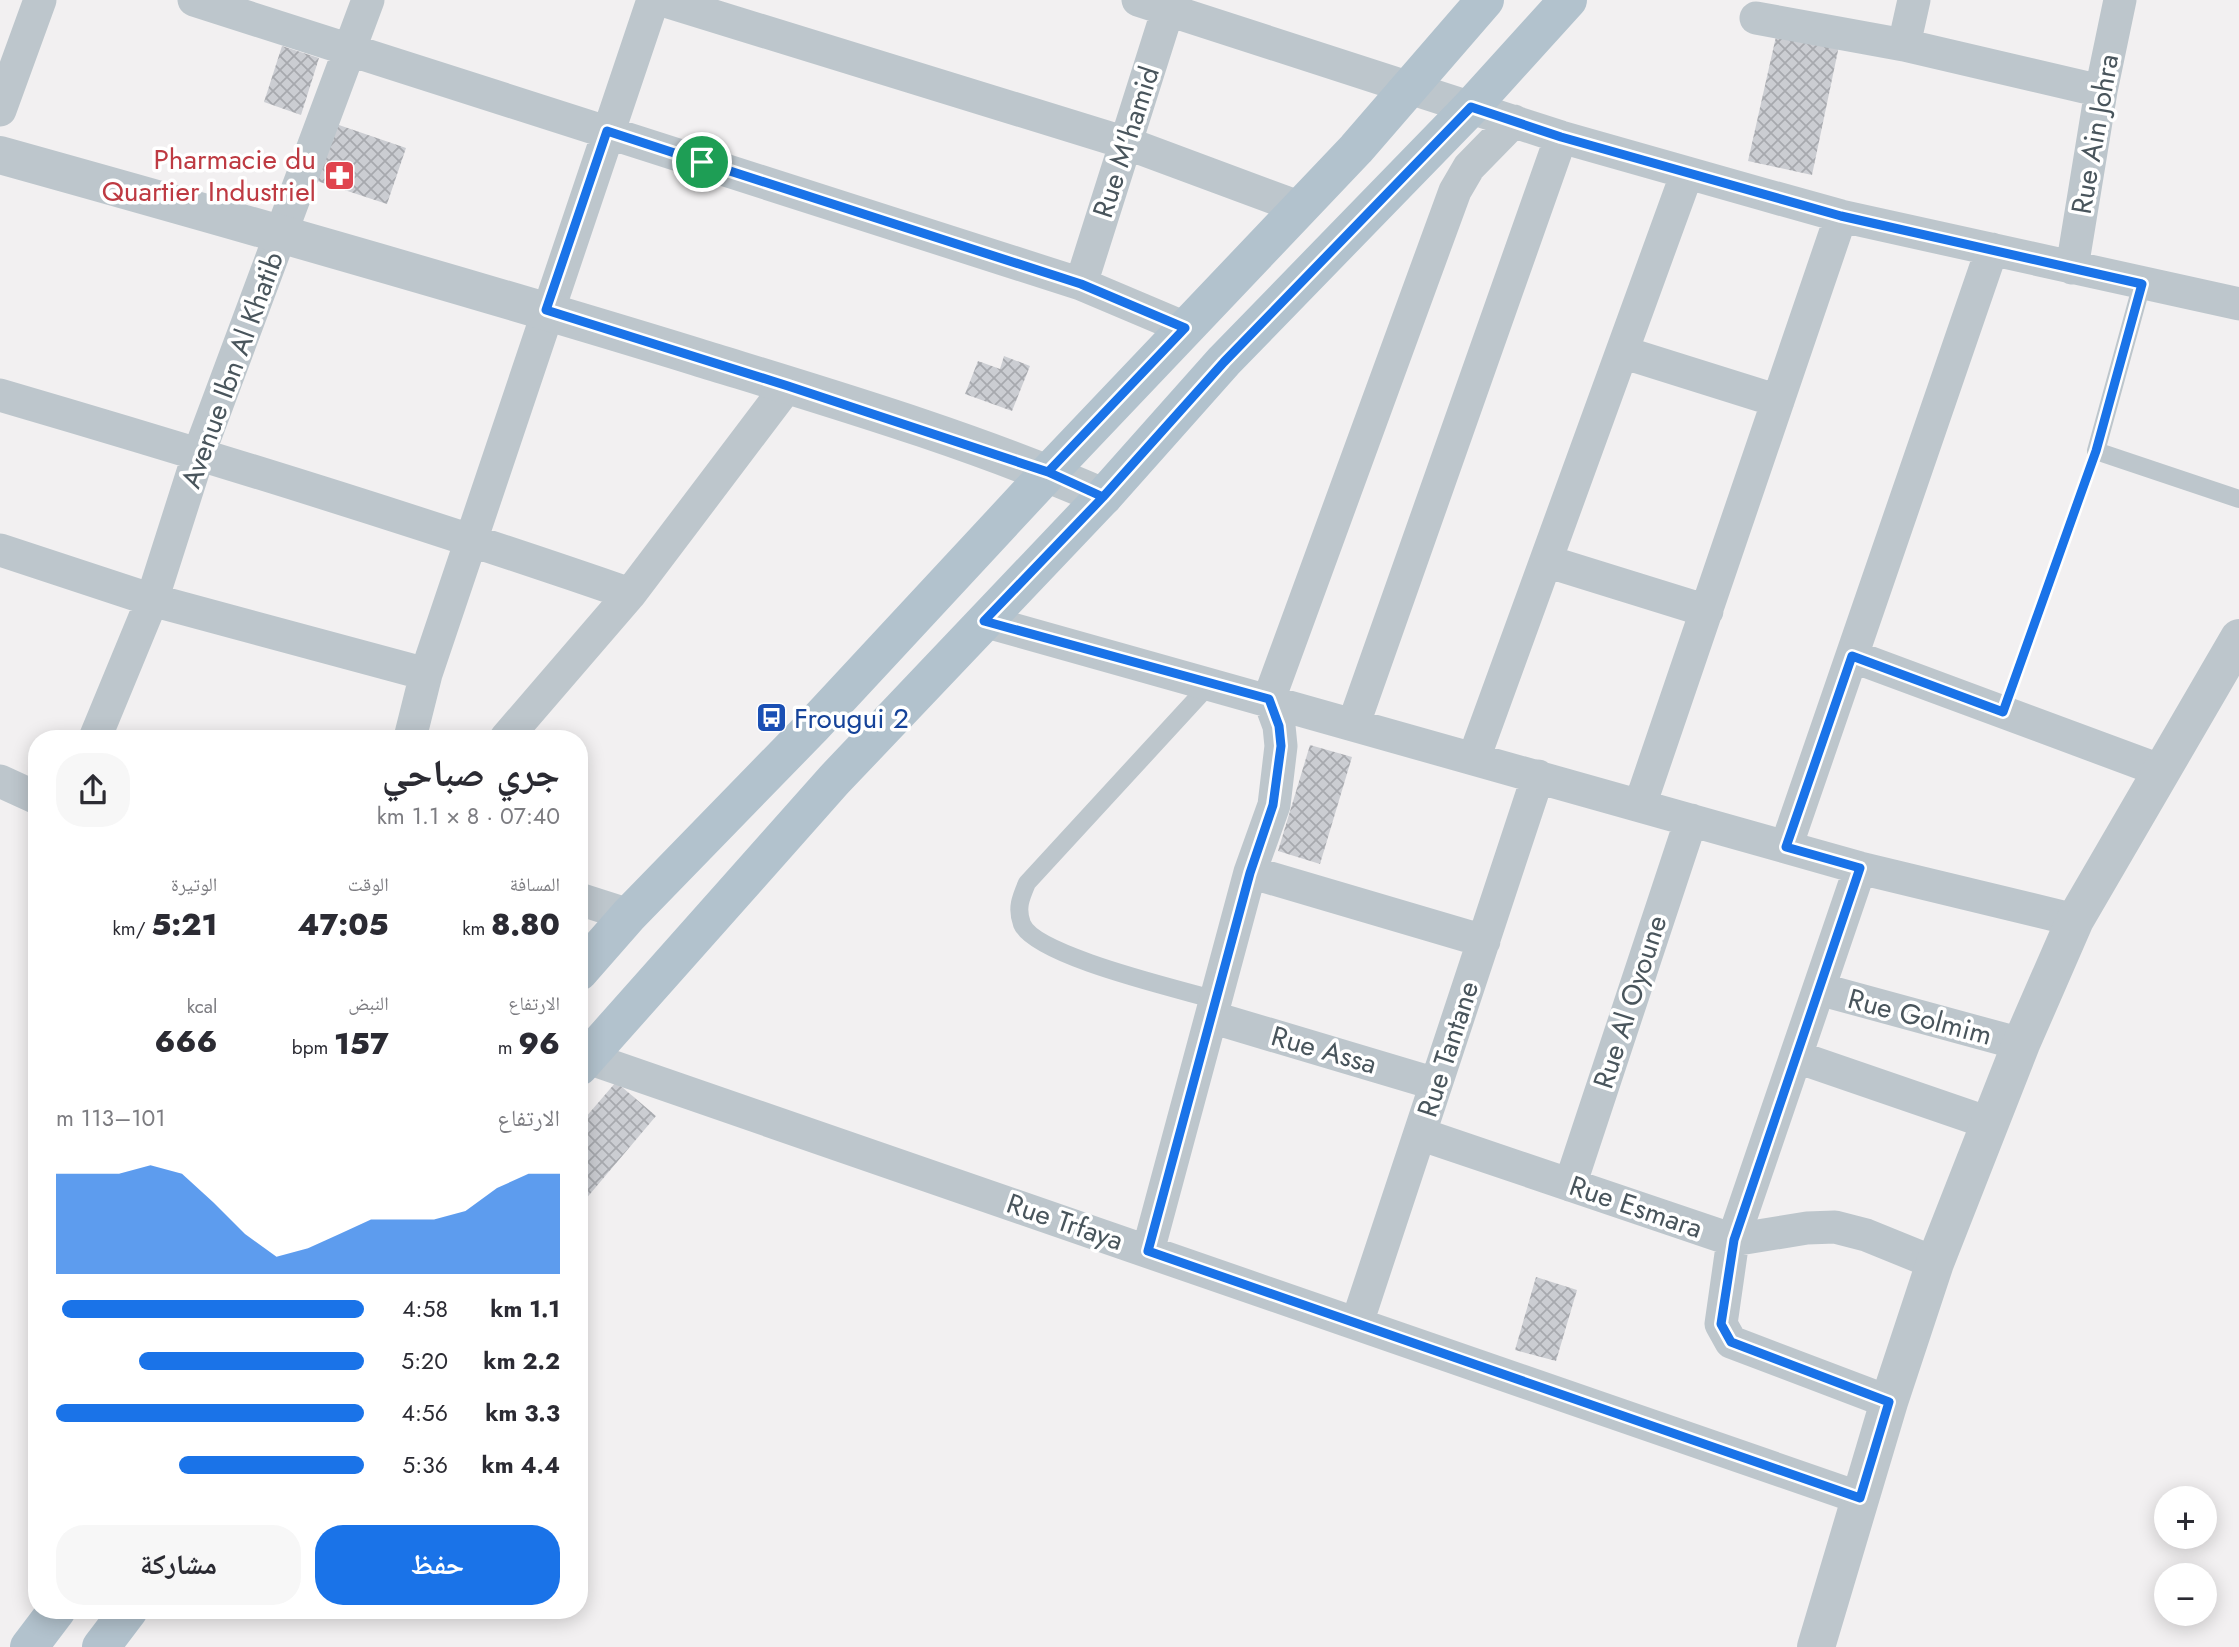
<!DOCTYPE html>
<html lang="ar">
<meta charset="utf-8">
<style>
body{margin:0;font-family:Jost,"Noto Naskh Arabic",sans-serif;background:#f7f7f7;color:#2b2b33;direction:rtl;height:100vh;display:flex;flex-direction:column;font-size:26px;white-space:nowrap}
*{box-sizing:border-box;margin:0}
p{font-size:23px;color:#7c7c81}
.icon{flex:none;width:38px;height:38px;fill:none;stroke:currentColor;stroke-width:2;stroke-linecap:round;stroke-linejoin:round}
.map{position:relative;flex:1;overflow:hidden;direction:ltr}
.sheet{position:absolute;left:28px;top:730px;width:560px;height:889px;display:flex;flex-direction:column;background:#fff;border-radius:28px;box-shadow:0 4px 18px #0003;direction:rtl}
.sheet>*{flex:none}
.controls{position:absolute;left:2154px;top:1486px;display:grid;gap:14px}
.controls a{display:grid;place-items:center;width:63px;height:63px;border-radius:50%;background:#fff;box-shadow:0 4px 18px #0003;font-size:35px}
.pin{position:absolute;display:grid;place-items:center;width:60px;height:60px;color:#fff;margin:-30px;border:4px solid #fff;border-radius:50%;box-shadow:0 2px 7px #0007}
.round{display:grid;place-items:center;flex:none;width:74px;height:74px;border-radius:28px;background:#f7f7f7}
.overview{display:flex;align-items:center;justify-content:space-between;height:119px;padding:0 28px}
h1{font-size:38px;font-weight:800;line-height:52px}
.metrics{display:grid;grid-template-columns:repeat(3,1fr);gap:10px;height:119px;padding:7px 28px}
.metrics div{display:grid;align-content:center}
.metrics b{font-size:30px;font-weight:800}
.metrics small{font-size:19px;font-weight:400}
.metrics p{font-size:19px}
.chart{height:196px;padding:14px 28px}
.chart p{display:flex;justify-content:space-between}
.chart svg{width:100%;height:126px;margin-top:7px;fill:#1a73e8;opacity:.7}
.cta{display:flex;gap:14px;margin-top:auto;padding:14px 28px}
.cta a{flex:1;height:80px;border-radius:28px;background:#1a73e8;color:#fff;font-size:28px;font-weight:800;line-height:80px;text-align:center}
.cta a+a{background:#f7f7f7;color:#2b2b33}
ul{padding:0 28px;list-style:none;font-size:23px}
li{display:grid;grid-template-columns:112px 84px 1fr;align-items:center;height:52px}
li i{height:18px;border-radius:9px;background:#1a73e8}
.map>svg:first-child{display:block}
.building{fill:url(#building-cross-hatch)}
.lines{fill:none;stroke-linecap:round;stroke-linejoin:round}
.path{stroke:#7dc89c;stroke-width:4.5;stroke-dasharray:5 3.5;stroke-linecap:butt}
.service{stroke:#bdc6cc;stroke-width:18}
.minor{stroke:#bdc6cc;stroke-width:33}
.tertiary{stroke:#bdc6cc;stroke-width:38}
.primary{stroke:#b2c2cd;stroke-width:38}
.route-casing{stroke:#fff;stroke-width:14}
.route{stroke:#1a73e8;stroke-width:9}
.labels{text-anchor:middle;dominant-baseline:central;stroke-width:7;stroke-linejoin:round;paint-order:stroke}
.street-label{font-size:28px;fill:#49555c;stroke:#fff}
.health-label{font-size:28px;fill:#be3a42;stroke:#fff;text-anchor:end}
.transit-label{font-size:28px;fill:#164399;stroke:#fff;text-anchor:start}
</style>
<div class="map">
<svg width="2239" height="1647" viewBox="0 0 2239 1647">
<defs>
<pattern id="building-cross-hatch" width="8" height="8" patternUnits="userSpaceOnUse" patternTransform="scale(1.75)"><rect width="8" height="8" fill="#cbcdd2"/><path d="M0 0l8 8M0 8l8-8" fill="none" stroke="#a7a9ae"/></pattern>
</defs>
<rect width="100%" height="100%" fill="#f2f0f1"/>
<path class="building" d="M1777,32l62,14 -27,129 -64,-14z
M282,46l37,12 -18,57 -37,-13z
M336,124l70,24 -19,56 -70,-23z
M1004,356l26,10 -18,45 -47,-17 13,-33 22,8z
M1310,745l42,12 -32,107 -42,-13z
M616,1082l40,34 -77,91v-82z
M1536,1277l41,13 -21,71 -41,-11z"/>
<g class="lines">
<path class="path" d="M2015,678l71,-200"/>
<path class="service" d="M2142,284l-46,167 143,48
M1211,683l-184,200c-6,14 -11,25 -5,41 13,32 157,65 194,76"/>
<path class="minor" d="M194,0l887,284 104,44
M662,0l464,143 175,65
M1138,0l423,137 201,57 79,22 398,88
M1756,18l148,27 197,46
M1904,45l10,-45
M0,110l40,-110
M2072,268l29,-177 19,-91
M1081,284l90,-284
M1622,352l156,49
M0,395c212,62 422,127 630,199
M0,550l152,50 274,74
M1546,561l161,50
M984,621l876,247 215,52
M1852,656l310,115
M1354,723l207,-586
M95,738l57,-138 47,-147 169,-453
M410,738l16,-64 227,-674
M506,738l124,-144 158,-209
M1474,758l213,-585
M0,781l37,17
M1640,805l201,-589
M1786,847l206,-598
M1860,868l-127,372 -12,84 10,18 158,60
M1250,872l234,69
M579,899l50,16
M1819,989l202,55
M1211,1017l225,67
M1797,1057l192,66
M588,1058l1272,440
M1420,1134l313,106 74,-12 28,-1 31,8 69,28
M1570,1185l121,-365
M1148,1251l102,-379 24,-67 7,-59 -2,-20 -10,-27 186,-508 14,-24 45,-46
M1357,1323l181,-547"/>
<path class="tertiary" d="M0,155c233,65 466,131 697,202 136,42 276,83 406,140
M1816,1647l73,-245 46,-139 86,-219 54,-124 164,-282"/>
<path class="primary" d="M579,972l50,-57 183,-188 236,-254 308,-324 129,-149
M579,1067l255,-287 269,-283 121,-136 247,-254 97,-107
M29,1647l28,-37
M101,1647l28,-37"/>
</g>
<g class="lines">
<defs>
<path id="route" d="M702,162l379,122 104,44 -137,144 55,25 -119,124 285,78 10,27 2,20 -8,59 -23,68 -102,378 712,247 29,-96 -158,-60 -10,-18 13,-84 126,-372 -74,-21 66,-191 151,56 93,-261 46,-167 -301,-68 -280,-79 -90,-30 -247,255 -121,135 -55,-25 -260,-86 -242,-76 61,-179 95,31"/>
</defs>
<use href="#route" class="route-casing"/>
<use href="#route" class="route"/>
</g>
<defs>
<symbol id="pharmacy-square" viewBox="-11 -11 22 22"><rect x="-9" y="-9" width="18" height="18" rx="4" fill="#e0444e" stroke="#fff"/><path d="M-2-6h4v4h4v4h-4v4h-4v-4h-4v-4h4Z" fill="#fff"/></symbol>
<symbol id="bus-square" viewBox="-11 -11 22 22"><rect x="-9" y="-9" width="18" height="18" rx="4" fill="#1a4fb4" stroke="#fff"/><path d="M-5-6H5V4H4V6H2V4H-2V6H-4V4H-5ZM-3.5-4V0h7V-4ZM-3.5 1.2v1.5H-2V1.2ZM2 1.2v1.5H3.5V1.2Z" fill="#fff"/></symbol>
</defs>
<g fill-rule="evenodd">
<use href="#pharmacy-square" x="322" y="158" width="35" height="35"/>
<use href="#bus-square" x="754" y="700" width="35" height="35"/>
</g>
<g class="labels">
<g class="street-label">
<text transform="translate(2095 134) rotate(-80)">Rue Ain Johra</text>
<text transform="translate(1126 142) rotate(-72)">Rue M'hamid</text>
<text transform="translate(232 370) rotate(-70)">Avenue Ibn Al Khatib</text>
<text transform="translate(1630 1002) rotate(-72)">Rue Al Oyoune</text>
<text transform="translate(1920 1017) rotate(15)">Rue Golmim</text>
<text transform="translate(1448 1049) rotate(-72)">Rue Tantane</text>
<text transform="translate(1324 1050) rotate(16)">Rue Assa</text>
<text transform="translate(1636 1207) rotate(19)">Rue Esmara</text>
<text transform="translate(1065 1222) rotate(19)">Rue Trfaya</text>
</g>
<g class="health-label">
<text x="316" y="159">Pharmacie du<tspan x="316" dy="32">Quartier Industriel</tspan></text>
</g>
<g class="transit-label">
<text x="794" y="718">Frougui 2</text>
</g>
</g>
</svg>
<div class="controls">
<a>+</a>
<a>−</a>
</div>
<div class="pin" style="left:702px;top:162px;background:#1e9e55"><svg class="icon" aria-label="arrive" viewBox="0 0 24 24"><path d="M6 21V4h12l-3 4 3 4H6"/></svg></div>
<section class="sheet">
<div class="overview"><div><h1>جري صباحي</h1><p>07:40 · 8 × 1.1 km</p></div><a class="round"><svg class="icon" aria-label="share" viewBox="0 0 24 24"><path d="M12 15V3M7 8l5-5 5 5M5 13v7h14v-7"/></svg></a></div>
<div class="metrics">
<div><p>المسافة</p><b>8.80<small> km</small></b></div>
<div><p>الوقت</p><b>47:05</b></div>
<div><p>الوتيرة</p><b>5:21<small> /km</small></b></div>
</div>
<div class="metrics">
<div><p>الارتفاع</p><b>96<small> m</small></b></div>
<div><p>النبض</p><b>157<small> bpm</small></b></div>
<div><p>kcal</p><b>666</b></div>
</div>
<div class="chart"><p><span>الارتفاع</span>101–113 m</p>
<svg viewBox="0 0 160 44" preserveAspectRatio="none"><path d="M0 44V9L10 9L20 9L30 6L40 9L50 19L60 30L70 38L80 35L90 30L100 25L110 25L120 25L130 22L140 14L150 9L160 9V44z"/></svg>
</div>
<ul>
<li><b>1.1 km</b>4:58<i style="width:98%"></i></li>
<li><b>2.2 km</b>5:20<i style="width:73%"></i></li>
<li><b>3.3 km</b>4:56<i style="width:100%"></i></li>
<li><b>4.4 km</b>5:36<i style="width:60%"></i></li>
</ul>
<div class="cta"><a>حفظ</a><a>مشاركة</a></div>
</section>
</div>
